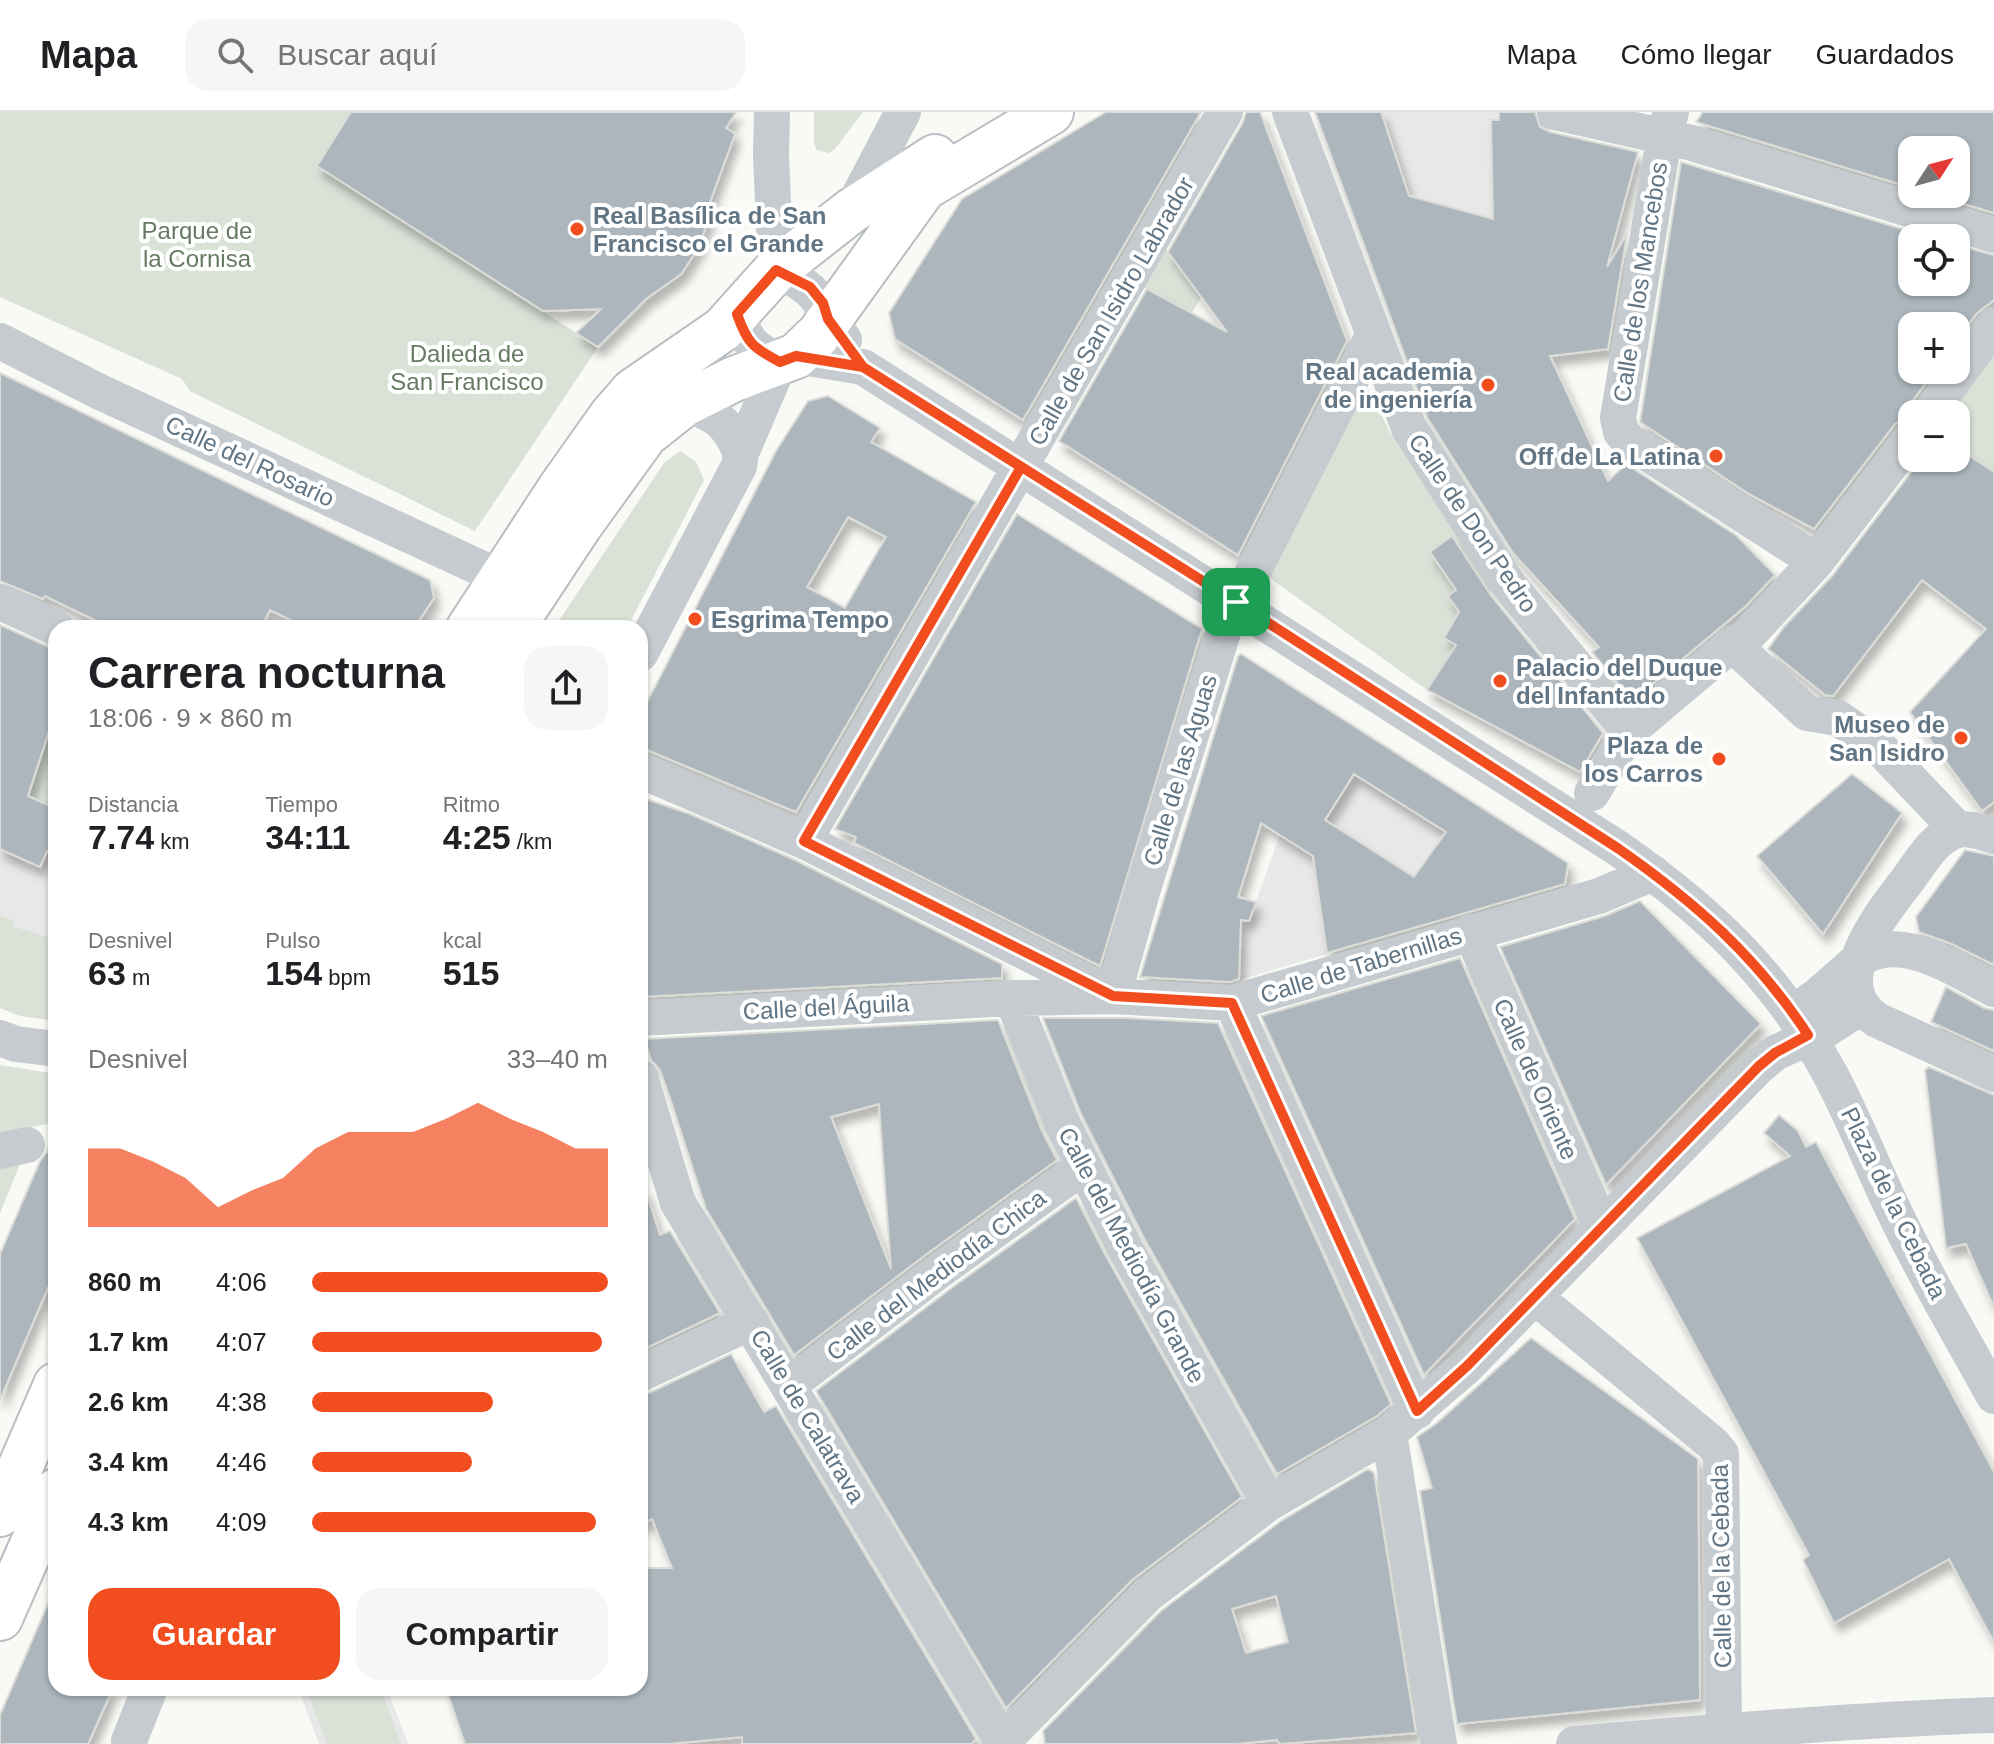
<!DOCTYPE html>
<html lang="es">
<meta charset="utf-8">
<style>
body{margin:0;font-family:Arial,sans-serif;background:#f6f6f6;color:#202124;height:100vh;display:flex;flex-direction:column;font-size:30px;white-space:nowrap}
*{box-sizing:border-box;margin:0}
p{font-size:26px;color:#757577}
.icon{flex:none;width:44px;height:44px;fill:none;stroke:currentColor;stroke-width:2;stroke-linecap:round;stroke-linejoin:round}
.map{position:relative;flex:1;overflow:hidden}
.panel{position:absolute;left:48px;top:508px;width:600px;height:1076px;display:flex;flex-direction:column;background:#fff;border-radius:24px;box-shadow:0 2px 6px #0004}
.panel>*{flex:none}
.needle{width:52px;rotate:54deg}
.tools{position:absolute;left:1898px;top:24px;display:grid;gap:16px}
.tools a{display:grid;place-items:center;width:72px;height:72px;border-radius:16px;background:#fff;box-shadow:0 2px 6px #0004;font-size:40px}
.pin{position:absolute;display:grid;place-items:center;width:68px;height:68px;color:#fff;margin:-34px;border-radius:16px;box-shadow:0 4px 12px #0006}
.round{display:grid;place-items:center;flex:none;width:84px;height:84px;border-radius:24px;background:#f6f6f6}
.head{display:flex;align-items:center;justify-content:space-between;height:136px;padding:0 40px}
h1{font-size:44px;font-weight:600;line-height:60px}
.stats{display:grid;grid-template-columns:repeat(3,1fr);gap:12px;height:136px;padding:8px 40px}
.stats div{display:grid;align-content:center}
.stats b{font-size:34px;font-weight:600}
.stats small{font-size:22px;font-weight:400}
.stats p{font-size:22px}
.chart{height:224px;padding:16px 40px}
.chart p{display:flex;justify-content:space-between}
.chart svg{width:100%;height:144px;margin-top:8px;fill:#f14d1e;opacity:.7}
.primary-button{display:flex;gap:16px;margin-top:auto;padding:16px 40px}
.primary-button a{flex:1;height:92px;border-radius:24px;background:#f14d1e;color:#fff;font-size:32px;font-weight:600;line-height:92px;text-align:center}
.primary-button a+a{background:#f6f6f6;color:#202124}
ul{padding:0 40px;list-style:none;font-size:26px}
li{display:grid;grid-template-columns:128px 96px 1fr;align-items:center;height:60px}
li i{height:20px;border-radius:10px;background:#f14d1e}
header{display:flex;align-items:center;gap:48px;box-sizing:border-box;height:112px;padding:0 40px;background:#fff;border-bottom:2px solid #e0e0e0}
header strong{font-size:38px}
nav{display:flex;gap:44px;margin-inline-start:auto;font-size:28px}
.search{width:560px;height:72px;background:#f6f6f6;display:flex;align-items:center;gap:20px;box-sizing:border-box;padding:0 28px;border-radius:24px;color:#757577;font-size:30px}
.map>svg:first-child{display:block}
.built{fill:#e7e8e7}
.green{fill:#dae1d7}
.building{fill:#acb6bc;stroke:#dbdbd8;stroke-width:2;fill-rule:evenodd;filter:url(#shadow)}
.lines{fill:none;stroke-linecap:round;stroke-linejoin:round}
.major-casing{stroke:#b9bec2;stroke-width:48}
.minor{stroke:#c6cbcf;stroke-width:36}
.major{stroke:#fff;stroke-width:44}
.route-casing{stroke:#fff;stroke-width:16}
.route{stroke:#f14d1e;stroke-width:10}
.poi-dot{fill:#f14d1e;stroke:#fff;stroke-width:3}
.labels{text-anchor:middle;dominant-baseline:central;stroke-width:8;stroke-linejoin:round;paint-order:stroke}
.poi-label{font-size:24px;font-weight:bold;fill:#617584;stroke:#fff;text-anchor:end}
.park-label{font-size:24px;fill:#667a61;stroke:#fff}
.street-label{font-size:24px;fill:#617584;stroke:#fff}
</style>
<header>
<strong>Mapa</strong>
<div class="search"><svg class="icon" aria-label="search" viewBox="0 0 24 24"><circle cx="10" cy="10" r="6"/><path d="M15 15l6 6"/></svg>Buscar aquí</div>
<nav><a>Mapa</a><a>Cómo llegar</a><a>Guardados</a></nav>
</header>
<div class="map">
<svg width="1994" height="1632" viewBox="0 0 1994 1632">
<defs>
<filter id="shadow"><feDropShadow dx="5" dy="9" stdDeviation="4" flood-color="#0004"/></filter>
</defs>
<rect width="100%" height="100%" fill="#f9f9f6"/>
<path class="built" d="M1315,0h193l42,9 -4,134 -152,-33 -34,12z
M0,512l56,26v371l-56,-13z
M1341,607l227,144 -3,21 -326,96 2,-60 8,1 43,-120z
M298,1576h89l21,56h-89z"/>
<path class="green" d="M0,0h351l-34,54 281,181 -123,184 -285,-140 -8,-12 -182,-82z
M814,0h49l-28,37 -6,4 -12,-3 -3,-6z
M1162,131l39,54 -9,16 -53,-28z
M1994,222v138l-38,-25v-33h-26z
M1364,269l26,51 103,156 -66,102 -163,-116z
M680,339l16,11 8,18 -77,148h-73l110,-165z
M52,610l4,2v85l-28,-13z
M0,804l13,4 -1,6 44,14v81l-36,-5 -20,-8z
M0,953l56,9v48l-56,12z
M20,1052l-20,49v-44z
M306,1576h74l21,56h-74z"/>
<path class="building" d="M351,0h385l-10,16 9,6 -25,68 -3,21 -8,24 -18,27 -35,25 -48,48 -22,-14 25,-24 -58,2 -226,-145z
M1106,0h95l-178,308 -128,-81 -6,-26 73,-114z
M1246,0h14l87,229 -109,214 -179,-114 88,-152 80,43 -59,-80 75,-130z
M1315,0h66l28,84 84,23 -2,-99h8v-8h36l5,15 10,5 88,20 -31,115 20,-33 -19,115 -58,7 58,125 18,-17 111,72 38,39 -29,31 -114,95 -40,-49 7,-5 -86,-94 -85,-134z
M1703,0h291v101l-63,-19h25v-44h-44v38l-216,-66z
M1681,50l251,76h-20v44h44v-37l38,10v45l-17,13 -21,28v-15h-44v44h23l-23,32 -6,15 -11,7 -81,105 -65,-35 -109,-72z
M0,261l430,207 4,18 -20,30h-106l-38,-18 -9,18h-150l-66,-32 -2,3 -43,-18z
M828,284l52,32 -9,14 105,60 -180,310 -156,-65v-31l136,-265 32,-50zM848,405l38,20 -41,71 -38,-21z
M1956,335l38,25v330l-12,9 -72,-99 76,-83 -64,-49 -89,116 -8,-1 -57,-46 16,-22 48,-51 90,-118h34z
M1017,402l185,115 -102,337 -246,-123 2,-6 -21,-8z
M1452,424l40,61 111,136 -23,39 -153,-82 29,-45 -12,-7 15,-26 -11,-16 8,-6 -26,-38z
M0,513l56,25v74l-4,-2 -24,74 28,13v46l-9,-4 -7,16 -40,-18z
M1241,542l327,209 -3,21 -238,69 -14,-97 -52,-33 -23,74 18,5 -7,19 -8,-1 -2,59 -9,3 -90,-5 98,-321zM1354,662l92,58 -32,45 -89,-57z
M1852,662l50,39 -79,121 -66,-78z
M640,685l50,17 105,46 207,104v14l-362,19z
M1965,738l29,6v109l-42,-21 -33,-12 -3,-15z
M1640,789l121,123 -155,161 -106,-238 105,-31z
M1460,846l115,261 -151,156 -163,-359z
M1946,875l38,21 10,2v41l-63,-29z
M1043,906h83l92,5 173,381 -14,12 -100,58 -133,-236 -63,-124z
M998,908l44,111 15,29 -129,93 -134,102 -88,-146 -36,-111 -10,-28 -9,-10 -6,-21zM879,992l12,165 -60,-152z
M1929,955l65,28v212l-28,-63 -20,4 -21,-178z
M1779,1003l19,16 8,16 10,-5 178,330v170l-45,-83 -115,64 -31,-63 6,-5 -172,-317 153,-82 -26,-23z
M56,1012v145l-56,131v-146l40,-93 7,-9z
M645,1077l15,46 10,-4 50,82 -80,38v-161z
M1076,1086l31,60 135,239 -110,83 -126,128 -190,-317 137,-104z
M1531,1226l167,121 2,241 -243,24 -37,-233 12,-3 -15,-51 20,-14z
M731,1242l33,58 12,-6 200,333 -5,5h-229v-7l-74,7h-203l-19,-56h194v-120h32l-20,-49 -12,5v-129l9,-2z
M1368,1357l6,4 42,260 -136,11 -3,-4 -42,4h-190l-2,-13 118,-120 120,-90zM1276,1484l12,46 -42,11 -14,-44z
M56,1473v103h57l-25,56h-88v-29z"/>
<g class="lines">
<defs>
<path id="major" d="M469,516l92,-141 51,-72 21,-24 90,-62 53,-59 75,-59 84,-54
M512,516l68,-103 65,-90 39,-31 50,-25 62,-23 23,-22 105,-146 127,-76
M0,1402l56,-129
M0,1506l56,-127"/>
</defs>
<use href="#major" class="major-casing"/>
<path class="minor" d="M772,0l-1,44 5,114c47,21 41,32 68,70
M1290,0l119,316 99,156 121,147
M1555,0l137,31 302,92
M1671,0l-8,33 -45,273 3,14 9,10 173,111 12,10
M851,99l52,-99
M0,229l100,51 402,186
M796,244l67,11 756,482c89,62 157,126 210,223 24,44 42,92 64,137 30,64 67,125 101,187
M684,292c32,10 43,17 57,49
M1929,302l65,-89
M0,490l56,26
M1732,532l75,69 31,5 40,28 80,84
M640,542l99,-188 2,-13 39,-91c-27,-14 -33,-19 -43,-48
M640,658l164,71 309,155 29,-104 82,-263 149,-293
M1592,681l37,-62 103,-87 14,-7 69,-74 97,-126
M1994,724c-12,-3 -24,-9 -36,-6 -24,6 -38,34 -52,52 -26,34 -82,103 -29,138l117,54
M804,729l421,-729
M1471,820l130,294
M1012,886l50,125 63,125 144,255
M1232,891l185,408
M1793,900c28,-16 39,-30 63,-50 42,-34 99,8 138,27
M640,906l372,-20 101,-2 119,7 367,-107 54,-23
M0,926l16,6 40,5
M640,965l38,126 318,528 6,13
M0,1039l27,-6
M1534,1184l179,148 8,10 3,277
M640,1262l111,-52
M789,1273l151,-115 144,-104
M1389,1321l50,311
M129,1629l21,-53
M1000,1632l147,-149 122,-92 120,-70 78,-67 292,-300 16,-13 50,-23 36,-23
M1574,1632c140,-12 279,-24 420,-29"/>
<use href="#major" class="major"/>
</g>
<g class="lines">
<defs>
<path id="route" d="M1236,490l-373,-235 -67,-11 -16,6c-27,-14 -33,-19 -43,-48l39,-44 34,17 13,16 5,16 35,48 158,100 -217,374 309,155 119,7 185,408 50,-45 292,-300 16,-13 33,-18c-52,-79 -112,-132 -189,-186l-383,-247"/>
</defs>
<use href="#route" class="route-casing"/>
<use href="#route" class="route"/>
</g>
<g class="poi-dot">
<circle cx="577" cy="117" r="8"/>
<circle cx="1488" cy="273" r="8"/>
<circle cx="1716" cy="344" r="8"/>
<circle cx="695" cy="507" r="8"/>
<circle cx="1500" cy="569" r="8"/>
<circle cx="1961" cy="626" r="8"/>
<circle cx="1719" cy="647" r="8"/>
</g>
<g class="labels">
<g class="poi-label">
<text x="593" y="103" text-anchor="start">Real Basílica de San<tspan x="593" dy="28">Francisco el Grande</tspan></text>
<text x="1472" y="259">Real academia<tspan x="1472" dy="28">de ingeniería</tspan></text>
<text x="1700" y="344">Off de La Latina</text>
<text x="711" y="507" text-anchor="start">Esgrima Tempo</text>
<text x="1516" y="555" text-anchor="start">Palacio del Duque<tspan x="1516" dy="28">del Infantado</tspan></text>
<text x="1945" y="612">Museo de<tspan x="1945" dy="28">San Isidro</tspan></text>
<text x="1703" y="633">Plaza de<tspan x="1703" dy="28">los Carros</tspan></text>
</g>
<g class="park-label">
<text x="197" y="118">Parque de<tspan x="197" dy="28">la Cornisa</tspan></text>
<text x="467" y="241">Dalieda de<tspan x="467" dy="28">San Francisco</tspan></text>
</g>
<g class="street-label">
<text transform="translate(1640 170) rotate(-81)">Calle de los Mancebos</text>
<text transform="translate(1111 199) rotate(-60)">Calle de San Isidro Labrador</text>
<text transform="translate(250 349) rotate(25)">Calle del Rosario</text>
<text transform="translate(1473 411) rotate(56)">Calle de Don Pedro</text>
<text transform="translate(1180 658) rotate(-73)">Calle de las Aguas</text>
<text transform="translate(1361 853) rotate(-17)">Calle de Tabernillas</text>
<text transform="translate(826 895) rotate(-3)">Calle del Águila</text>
<text transform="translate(1536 967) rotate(66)">Calle de Oriente</text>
<text transform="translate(1894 1091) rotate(64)">Plaza de la Cebada</text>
<text transform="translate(1132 1143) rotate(62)">Calle del Mediodía Grande</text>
<text transform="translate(936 1163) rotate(-37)">Calle del Mediodía Chica</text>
<text transform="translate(808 1304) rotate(59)">Calle de Calatrava</text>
<text transform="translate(1721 1454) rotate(-91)">Calle de la Cebada</text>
</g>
</g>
</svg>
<div class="tools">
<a><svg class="needle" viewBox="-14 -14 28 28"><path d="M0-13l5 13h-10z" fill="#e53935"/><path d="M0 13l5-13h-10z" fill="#757577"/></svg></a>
<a><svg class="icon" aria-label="locate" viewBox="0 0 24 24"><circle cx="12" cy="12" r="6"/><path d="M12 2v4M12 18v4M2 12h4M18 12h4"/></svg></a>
<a>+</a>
<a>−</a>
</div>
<div class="pin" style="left:1236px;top:490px;background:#1e9e55"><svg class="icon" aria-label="arrive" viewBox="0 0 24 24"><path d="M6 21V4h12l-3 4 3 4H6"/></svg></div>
<section class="panel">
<div class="head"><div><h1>Carrera nocturna</h1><p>18:06 · 9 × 860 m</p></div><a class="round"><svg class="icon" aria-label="share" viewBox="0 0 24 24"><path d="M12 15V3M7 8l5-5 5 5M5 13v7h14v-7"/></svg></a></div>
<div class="stats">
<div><p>Distancia</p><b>7.74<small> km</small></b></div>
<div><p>Tiempo</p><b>34:11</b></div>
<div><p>Ritmo</p><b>4:25<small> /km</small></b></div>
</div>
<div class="stats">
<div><p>Desnivel</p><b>63<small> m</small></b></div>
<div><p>Pulso</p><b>154<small> bpm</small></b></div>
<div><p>kcal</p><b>515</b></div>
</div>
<div class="chart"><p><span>Desnivel</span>33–40 m</p>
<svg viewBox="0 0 160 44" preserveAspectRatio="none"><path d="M0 44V20L10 20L20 24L30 29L40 38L50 33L60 29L70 20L80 15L90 15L100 15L110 11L120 6L130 11L140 15L150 20L160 20V44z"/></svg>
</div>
<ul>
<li><b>860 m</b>4:06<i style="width:100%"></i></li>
<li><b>1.7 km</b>4:07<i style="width:98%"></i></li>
<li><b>2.6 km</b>4:38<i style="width:61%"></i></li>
<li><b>3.4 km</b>4:46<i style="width:54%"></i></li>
<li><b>4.3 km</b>4:09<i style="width:96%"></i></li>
</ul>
<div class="primary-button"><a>Guardar</a><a>Compartir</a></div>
</section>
</div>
